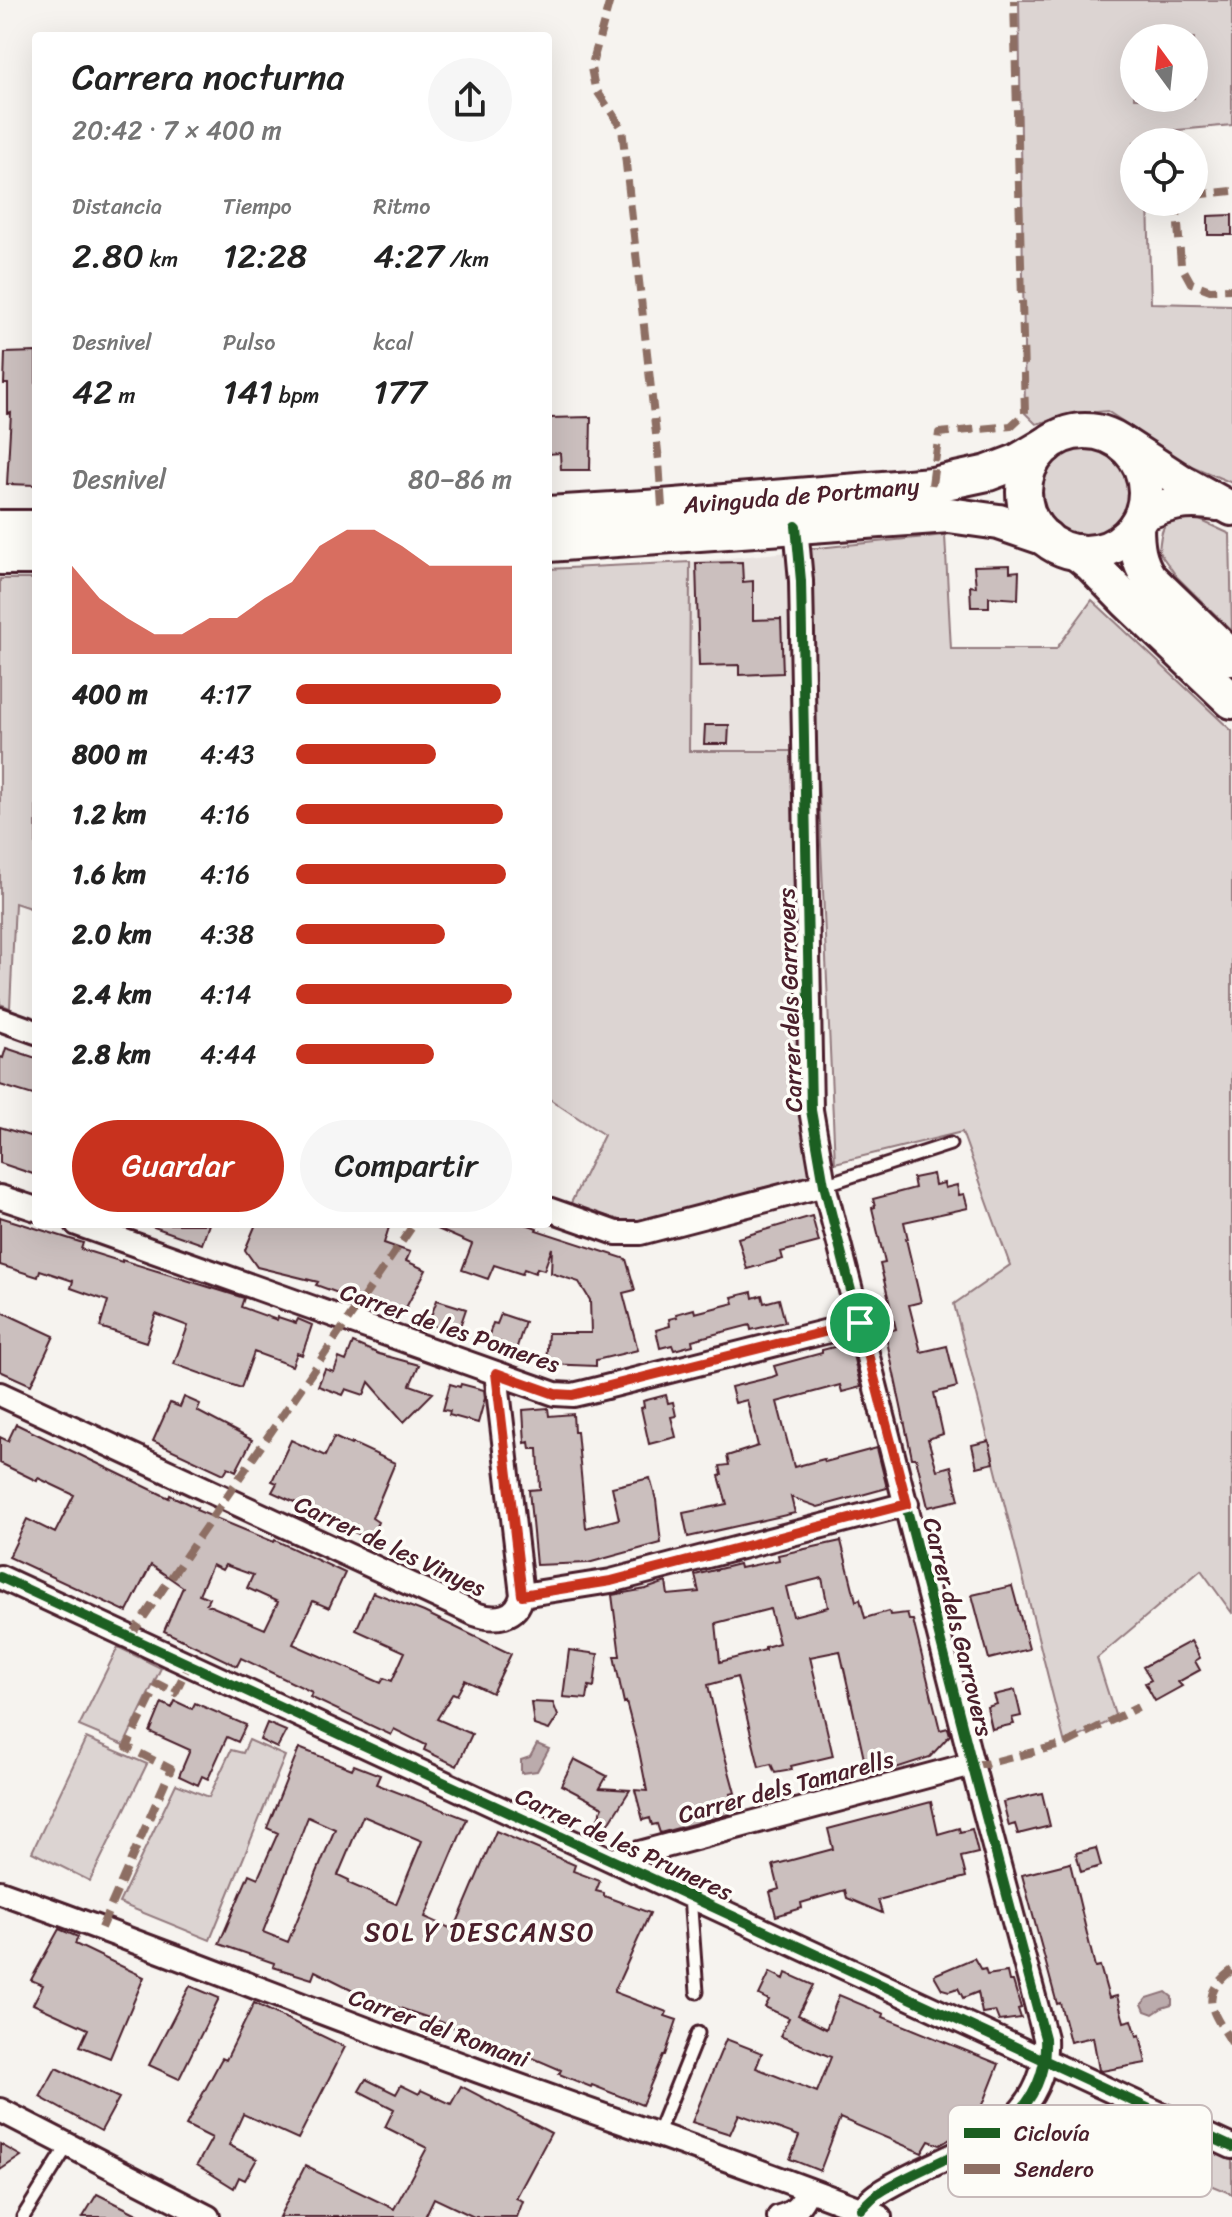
<!DOCTYPE html>
<html lang="es">
<meta charset="utf-8">
<style>
body{margin:0;font-family:Sriracha,sans-serif;background:#f6f6f6;color:#222;height:100vh;display:flex;flex-direction:column;font-size:30px;white-space:nowrap}
*{box-sizing:border-box;margin:0}
p{font-size:26px;color:#767676}
.icon{flex:none;width:44px;height:44px;fill:none;stroke:currentColor;stroke-width:2;stroke-linecap:round;stroke-linejoin:round}
.map{position:relative;flex:1;overflow:hidden}
.side{position:absolute;left:32px;top:32px;width:520px;height:1196px;display:flex;flex-direction:column;background:#fff;border-radius:8px;box-shadow:0 8px 32px #0002}
.side>*{flex:none}
.needle{width:52px;rotate:345deg}
.buttons{position:absolute;left:1120px;top:24px;display:grid;gap:16px}
.buttons a{display:grid;place-items:center;width:88px;height:88px;border-radius:50%;background:#fff;box-shadow:0 8px 32px #0002;font-size:40px}
.pin{position:absolute;display:grid;place-items:center;width:68px;height:68px;color:#fff;margin:-34px;border:4px solid #fff;border-radius:50%;box-shadow:0 2px 8px #0007}
.round{display:grid;place-items:center;flex:none;width:84px;height:84px;border-radius:42px;background:#f6f6f6}
.summary{display:flex;align-items:center;justify-content:space-between;height:136px;padding:0 40px}
h1{font-size:36px;font-weight:600;line-height:60px}
.metrics{display:grid;grid-template-columns:repeat(3,1fr);gap:12px;height:136px;padding:8px 40px}
.metrics div{display:grid;align-content:center}
.metrics b{font-size:34px;font-weight:600}
.metrics small{font-size:22px;font-weight:400}
.metrics p{font-size:22px}
.chart{height:224px;padding:16px 40px}
.chart p{display:flex;justify-content:space-between}
.chart svg{width:100%;height:144px;margin-top:8px;fill:#c8321e;opacity:.7}
.button{display:flex;gap:16px;margin-top:auto;padding:16px 40px}
.button a{flex:1;height:92px;border-radius:48px;background:#c8321e;color:#fff;font-size:32px;font-weight:600;line-height:92px;text-align:center}
.button a+a{background:#f6f6f6;color:#222}
ul{padding:0 40px;list-style:none;font-size:26px}
li{display:grid;grid-template-columns:128px 96px 1fr;align-items:center;height:60px}
li i{height:20px;border-radius:10px;background:#c8321e}
.map>svg:first-child{display:block}
.built{fill:#e9e3e0}
.green{fill:#dcd4d2;stroke:#937a7e;stroke-width:2;fill-rule:evenodd}
.water{fill:#bbabac;stroke:#8e7378;stroke-width:2}
.building{fill:#cbbfbe;stroke:#4a1f2b;stroke-width:2;fill-rule:evenodd}
.lines{fill:none;stroke-linecap:round;stroke-linejoin:round}
.service-casing{stroke:#4a1f2b;stroke-width:17}
.minor-casing{stroke:#4a1f2b;stroke-width:28}
.secondary-casing{stroke:#4a1f2b;stroke-width:38}
.primary-casing{stroke:#4a1f2b;stroke-width:40}
.service{stroke:#fdfcf7;stroke-width:11}
.minor{stroke:#fdfcf7;stroke-width:22}
.secondary{stroke:#fdfcf7;stroke-width:32}
.primary{stroke:#fdfcf7;stroke-width:34}
.quiet{stroke:#8d6e63;stroke-width:8;stroke-dasharray:16 8;stroke-linecap:butt}
.cycleway-casing{stroke:#fdfcf7;stroke-width:15}
.cycleway{stroke:#1b5e20;stroke-width:10}
.route-casing{stroke:#fff;stroke-width:16}
.route{stroke:#c8321e;stroke-width:10}
.labels{text-anchor:middle;dominant-baseline:central;stroke-width:7;stroke-linejoin:round;paint-order:stroke}
.street-label{font-size:24px;fill:#4a1f2b;stroke:#fdfcf7}
.neighbourhood-label{font-size:26px;letter-spacing:2px;fill:#4a1f2b;stroke:#fdfcf7}
.key{fill:#fdfcf7;stroke:#c7baba;stroke-width:2}
.key-label{font-size:22px;fill:#4a1f2b}
</style>
<div class="map">
<svg width="1232" height="2217" viewBox="0 0 1232 2217">
<rect width="100%" height="100%" fill="#f6f3ef"/>
<filter id="ink" filterUnits="userSpaceOnUse"><feTurbulence type="fractalNoise" baseFrequency=".0125" numOctaves="2"/><feDisplacementMap in="SourceGraphic" scale="16" xChannelSelector="R" yChannelSelector="G"/><feConvolveMatrix kernelMatrix="1 2 1 2 8 2 1 2 1" color-interpolation-filters="sRGB"/></filter>
<g filter="url(#ink)">
<path class="built" d="M788,552l3,199 -102,1 1,-190z"/>
<path class="green" d="M1019,0h213v125l-86,8v9h-12v60h14l3,101 81,2v178l-76,-32 -20,-21 -29,-19 -32,3 -39,10 -11,-11zM1134,38h60v60h-60z
M1038 491a50 50 0 1 1 100 0a50 50 0 1 1-100 0Z
M1191,516l39,18 2,97 -55,-54 -18,-25c2,-27 5,-33 32,-36z
M945,535l6,114h105l36,-49 140,131v882l-31,-43 -104,88 19,60 -51,26 -111,-440 56,-39 -48,-133 -127,31 -27,-614z
M690,562l-1,189h102l8,356 12,68 -179,49 -62,-19 34,-70 -56,-37v-529z
M0,579h36v331l-21,-7 -5,105 -10,-4z
M118,1647l43,21 -37,77 -45,-19z
M86,1738l61,26 -57,117 -58,-29z
M249,1740l36,16 -75,184 -91,-37 57,-119 33,13 22,-47 12,3z
M1205,2143l27,9v42l-44,-18z"/>
<path class="water" d="M537,1744l12,5 -12,22 -16,2v-13l9,-3z
M1166,1992l6,5v8l-10,3 -9,6 -8,-3 -3,-7 5,-6z"/>
<path class="building" d="M1232,215v20h-24v-19z
M36,352v133l-29,-1 4,-71 -3,1v-30h-4l1,-31z
M591,417l-1,53h-29l-1,-17 -12,1v-36z
M742,562l1,20 10,-1v39l28,-1 2,54 -44,2v-10l-40,1 -3,-103z
M1010,565v7l9,-1 -1,28 -29,-2v10h-18l-1,-21 6,1 -2,-21z
M705,725h24l-1,19h-24z
M6,1048l30,10v38l-36,-11v-28l3,1z
M0,1127l36,11v37l-36,-12z
M933,1174l2,11 9,-2 1,5 12,-3 2,10 5,-1 4,14 -64,14 4,17h-2l15,63 -12,3 12,47 26,-6 10,41 -23,6 9,41 -15,5 9,31 14,-4 8,34 -31,7 -12,-49h-4l-27,-126 11,-3 -16,-65 5,-1 -13,-55 3,-1 -2,-8 42,-11 -2,-10z
M812,1216l7,26 -38,10 2,7 -36,10 -9,-31z
M0,1217l83,26 -2,6 41,13v-2l122,38 -3,9 36,13 1,-3 18,6 2,-4 14,6 -10,30 -5,-2 -5,13 -38,-14 -13,36 -67,-24 14,-38 -32,-12 -10,28 -46,-15 8,-26 -37,-13 2,-7 -33,-11 -2,7 -38,-12z
M151,1224h58l-7,20 -51,-18z
M256,1224h134l-6,19 26,9 -4,9 20,9 -24,45 -51,-21 -2,3 -33,-12 2,-3 -61,-15 -12,-17z
M426,1224h100l11,4 -1,2 90,29 9,31 -12,3 15,57 -42,10v6l-50,-2 2,-31h43l-1,-33 -11,-18 -28,-9 1,-25 -8,22 -7,-2 -2,5 -11,-4 -2,5 -28,-9 -6,14 -26,-9 10,-26z
M752,1292l1,6 9,-3 2,8 15,-4 6,23 -34,8 -1,-5 -58,15 1,5 -19,5 -2,-5 -12,3 -4,-18 14,-4 -1,-7 8,-2 -1,-3 18,-5 1,4 39,-10 -2,-6z
M437,1300l29,9 -9,26 -29,-11z
M0,1311l54,25 -23,49 -31,-14z
M501,1314l24,8 -11,34 -15,-5 3,-8 -14,-5 5,-15 4,1z
M353,1343l26,11 40,11 -9,20 23,8 -29,29 -35,-40 -5,13 -18,-6 -3,6 -25,-9 7,-17 9,3 5,-14 7,3z
M850,1343l11,44 -19,5 -2,-7 -63,17 17,65 30,-8 1,3 52,-14 10,40 -69,19 -27,-10 4,16 -107,24 -5,-24 44,-9 -8,-28 3,-1 -2,-9 9,-1 -2,-9 31,-10 -11,-46 -12,3 -4,-16 41,-10 5,-2 -3,-9 48,-13v-3z
M450,1384l10,3 1,-3 23,6 1,8 -7,25 -29,-8 1,-4 -7,-1z
M666,1395l2,8 5,-1 3,14 -5,1 5,20 -27,7 -8,-36 3,-1 -1,-6z
M184,1397l16,7 -3,7 55,29 -16,31 -8,-4 -4,7 -71,-33 17,-38 10,4z
M548,1408l1,8 24,-2 1,17h3l9,97 33,-9 -7,-32 38,-9 6,22 5,43 -73,20 -52,2 -7,-75 11,-1 -2,-40h-8l-1,-7 -4,1 -2,-33z
M16,1424l153,74 1,-3 27,13 -1,2 78,32 1,-2 70,33 -16,35 -16,-7 -20,43 88,39 3,-5 8,3 13,-29 -49,-22 17,-38 51,20 87,42 -19,39 -27,-13 -8,15 -4,-2 -16,26 35,15 -15,32 -33,-16 2,-5 -32,-16 -3,6 -81,-38 2,-5 -71,-34 -4,8 -73,-35 19,-44 -32,-22 -24,47 -118,-55 18,-38 28,14 19,-38 -36,-17 -1,3 -37,-18v-26l8,4zM212,1565l10,5 3,-5 28,10 -6,13 31,14 -13,27 -59,-25 3,-6 -10,-4z
M334,1437l17,8 1,-2 43,20 -23,55 6,4 -6,13 -7,-3 -2,4 -46,-20 -3,8 -18,-8 5,-11 -29,-13 5,-9 -5,-2 19,-41 34,16z
M989,1441l5,22 -17,4 -5,-22z
M841,1541l15,60 4,-2 5,19 24,-7 1,4 17,-2 2,7h4l27,110 8,-2 2,7 -20,22 -62,20 -28,-126 -30,6 23,99 -42,10 1,4 -17,3 -4,-9 -12,3 -22,-90 -29,8 12,53 15,55 -5,1 3,11 -5,1 2,8 -70,19 -3,-9 -5,1 -2,-7 -7,2 -8,-30 12,1 -8,-40 -13,-49 -2,1 -10,-47h6l-8,-61 34,-6 20,-7 2,13 31,-3 -4,-17 44,-11 1,4 39,-8 -1,-5zM822,1578l6,29 -35,9 -7,-29zM770,1609l9,34 -14,4v3l-45,12 -4,-39z
M1012,1586l17,63 -40,10 -17,-64z
M1191,1641l9,17 -5,3 5,9 -22,12 4,4 -27,15 -10,-18 6,-3 -8,-13z
M569,1650l29,4 -4,33 -5,-1 -2,13 -24,-2z
M1015,1690l6,26 -9,2 2,6 -22,5 -5,-22 10,-3 -3,-9z
M175,1701l17,8 3,-6 51,22 -8,17 -11,-5 -19,42 -6,-3 -4,9 -19,-9 11,-26 -40,-18 12,-29 10,5z
M531,1702l22,1 5,13 -9,14 -15,-5z
M267,1723l19,8 -9,17 -17,-8z
M299,1748l53,21 2,-4 26,10 -4,9 91,35 -42,98 29,13 42,-99 79,34 -2,6 27,10 -4,10 8,2v3l46,17 -36,79 53,20 -2,4 12,4 -12,35h-2l-21,50 -50,-20 -1,2 -32,-13 2,-4 -79,-34 -1,3 -40,-17 -74,-25 -52,-26 -3,8 -39,-12 1,-4 -55,-19 30,-70 9,4 20,-45 -11,-5zM363,1816l59,25 -26,63 -48,-21 1,-3 -11,-5zM308,1817l27,12 -47,113 -25,-10z
M574,1759l33,17 -7,12 30,2 -31,49 -9,-4 13,-28 -42,-22z
M1042,1793l8,33 -32,8 -3,-10 -6,2 -6,-24z
M931,1802l7,32 21,-6 1,4 12,-3 6,24 -17,4 5,20 -88,23 4,13 -35,-15 -2,-8 -44,13 1,5 -26,8 -6,-24 9,-3 -6,-24 60,-16 -5,-20z
M1096,1848l5,18 -20,6 -5,-19z
M1070,1863l25,104 5,-1 9,32 8,-2 7,26 8,-2 5,16 3,-1 6,28 -44,8 -3,-1 -6,-33 -23,5 -10,-39 -3,1 -35,-129z
M59,1929l19,8 -3,7 69,33 -34,81 -30,-12 8,-17 -55,-25 10,-19 -12,-5z
M974,1958l7,12 4,-1 2,6 20,-3 2,9h4l8,27 -3,1 3,9 -22,3 -4,-10 -13,2 -4,-21 -15,6 -5,-10 -9,3 -7,-2 -8,-14z
M770,1972l14,7 2,-6 27,12 -15,30 28,14 13,-34 45,19 -1,3 116,47 -22,56 -22,-9 -3,27 -12,7 -11,-4 -7,12 -82,-35 -20,53 -30,-12 9,-23 -60,-22 -9,20 -38,-12 34,-83 36,14 -6,15 61,24 14,-35 -51,-21 9,-18 -24,-11 4,-7 -10,-5z
M190,1986l29,12 -40,81 -30,-14z
M254,2003l91,44 -47,92 -55,-25 -14,31 28,14 -12,21 -6,-3 -5,11 -37,-23 15,-27 -26,-13 36,-67 4,2z
M56,2068l63,30 -18,33 -61,-34z
M366,2079l30,15 5,-9 18,9 2,-4 30,14 10,-18 90,47 -35,65 7,3 -6,16h-43l-40,-19 -9,19h-146l26,-51 89,43 33,-61 -42,-21 9,-18 -35,-18z
M0,2144l21,12 -21,14z
M97,2194l46,23h-60z"/>
<g class="lines">
<defs>
<path id="service" d="M824,1185l126,-41
M690,1896l7,96
M657,2135l41,-102
M23,2217l45,-72"/>
<path id="minor" d="M796,526l5,55 10,529 13,75 148,579 73,274c5,98 -101,113 -166,155 -7,4 -12,11 -18,16
M0,1019l36,13
M0,1197l36,12
M548,1209l68,24h24l184,-48
M77,1224l478,170 18,1 13,-3 274,-69
M0,1394l475,220c20,7 42,5 47,-19l-26,-222
M0,1577l1232,570
M522,1595l89,-14 296,-77
M613,1860l359,-96
M0,1892c160,57 317,120 476,178 134,49 271,94 404,147
M0,2110l208,107
M779,2217c16,-4 22,-12 29,-27"/>
<path id="secondary" d="M1123,443l60,39 49,27
M1142,515c28,-12 44,-16 75,-11"/>
<g id="primary">
<circle cx="1085" cy="492" r="61"/>
<path id="s1" d="M548,514l114,-7 270,-22 56,-12 29,-11 29,-17"/>
<path d="M1136,526c0,20 2,35 13,52l83,80"/>
<path d="M0,528h36"/>
<path d="M548,544l401,-29 50,7 47,16"/>
<path d="M1076,552l15,12 36,37 105,100"/>
<path d="M0,557h36"/>
</g>
</defs>
<use href="#service" class="service-casing"/>
<use href="#minor" class="minor-casing"/>
<use href="#secondary" class="secondary-casing"/>
<use href="#primary" class="primary-casing"/>
<use href="#service" class="service"/>
<use href="#minor" class="minor"/>
<use href="#secondary" class="secondary"/>
<use href="#primary" class="primary"/>
<path class="quiet" d="M610,0l-19,68 4,20 27,40 37,333 3,46
M1194,195l38,-4
M1183,202l-6,9 4,54 10,18 19,7 22,-1
M932,485l7,-52 72,-7 14,-13 -11,-413
M130,1637l284,-413
M972,1764h13l80,-20 73,-37
M101,1928l70,-159 -44,-22 31,-63 17,9 14,-29
M1232,1970c-35,27 -19,42 0,73"/>
<defs>
<path id="cycleway" d="M796,526l5,55 10,529 13,75 148,579 73,274c5,98 -101,113 -166,155 -7,4 -12,11 -18,16
M0,1577l1232,570"/>
</defs>
<use href="#cycleway" class="cycleway-casing"/>
<use href="#cycleway" class="cycleway"/>
</g>
</g>
<g class="lines" filter="url(#ink)">
<defs>
<path id="route" d="M860,1323l47,181 -296,77 -89,14 -26,-222 59,21 18,1z"/>
</defs>
<use href="#route" class="route-casing"/>
<use href="#route" class="route"/>
</g>
<g class="labels">
<g class="street-label">
<text stroke="none"><textPath href="#s1" startOffset="254">Avinguda de Portmany</textPath></text>
<text transform="translate(790 1000) rotate(-92)">Carrer dels Garrovers</text>
<text transform="translate(450 1328) rotate(19)">Carrer de les Pomeres</text>
<text transform="translate(390 1546) rotate(25)">Carrer de les Vinyes</text>
<text transform="translate(958 1627) rotate(76)">Carrer dels Garrovers</text>
<text transform="translate(786 1787) rotate(-15)">Carrer dels Tamarells</text>
<text transform="translate(624 1844) rotate(25)">Carrer de les Pruneres</text>
<text transform="translate(439 2028) rotate(20)">Carrer del Romani</text>
</g>
<g class="neighbourhood-label">
<text x="480" y="1932">SOL Y DESCANSO</text>
</g>
</g>
<rect x="948" y="2105" width="264" height="92" rx="12" class="key"/>
<rect x="964" y="2128" width="36" height="10" fill="#1b5e20"/>
<rect x="964" y="2164" width="36" height="10" fill="#8d6e63"/>
<g class="key-label">
<text x="1014" y="2141">Ciclovía</text>
<text x="1014" y="2177">Sendero</text>
</g>
</svg>
<div class="buttons">
<a><svg class="needle" viewBox="-14 -14 28 28"><path d="M0-13l5 13h-10z" fill="#e53935"/><path d="M0 13l5-13h-10z" fill="#767676"/></svg></a>
<a><svg class="icon" aria-label="locate" viewBox="0 0 24 24"><circle cx="12" cy="12" r="6"/><path d="M12 2v4M12 18v4M2 12h4M18 12h4"/></svg></a>
</div>
<div class="pin" style="left:860px;top:1323px;background:#1e9e55"><svg class="icon" aria-label="arrive" viewBox="0 0 24 24"><path d="M6 21V4h12l-3 4 3 4H6"/></svg></div>
<section class="side">
<div class="summary"><div><h1>Carrera nocturna</h1><p>20:42 · 7 × 400 m</p></div><a class="round"><svg class="icon" aria-label="share" viewBox="0 0 24 24"><path d="M12 15V3M7 8l5-5 5 5M5 13v7h14v-7"/></svg></a></div>
<div class="metrics">
<div><p>Distancia</p><b>2.80<small> km</small></b></div>
<div><p>Tiempo</p><b>12:28</b></div>
<div><p>Ritmo</p><b>4:27<small> /km</small></b></div>
</div>
<div class="metrics">
<div><p>Desnivel</p><b>42<small> m</small></b></div>
<div><p>Pulso</p><b>141<small> bpm</small></b></div>
<div><p>kcal</p><b>177</b></div>
</div>
<div class="chart"><p><span>Desnivel</span>80–86 m</p>
<svg viewBox="0 0 160 44" preserveAspectRatio="none"><path d="M0 44V17L10 27L20 33L30 38L40 38L50 33L60 33L70 27L80 22L90 11L100 6L110 6L120 11L130 17L140 17L150 17L160 17V44z"/></svg>
</div>
<ul>
<li><b>400 m</b>4:17<i style="width:95%"></i></li>
<li><b>800 m</b>4:43<i style="width:65%"></i></li>
<li><b>1.2 km</b>4:16<i style="width:96%"></i></li>
<li><b>1.6 km</b>4:16<i style="width:97%"></i></li>
<li><b>2.0 km</b>4:38<i style="width:69%"></i></li>
<li><b>2.4 km</b>4:14<i style="width:100%"></i></li>
<li><b>2.8 km</b>4:44<i style="width:64%"></i></li>
</ul>
<div class="button"><a>Guardar</a><a>Compartir</a></div>
</section>
</div>
